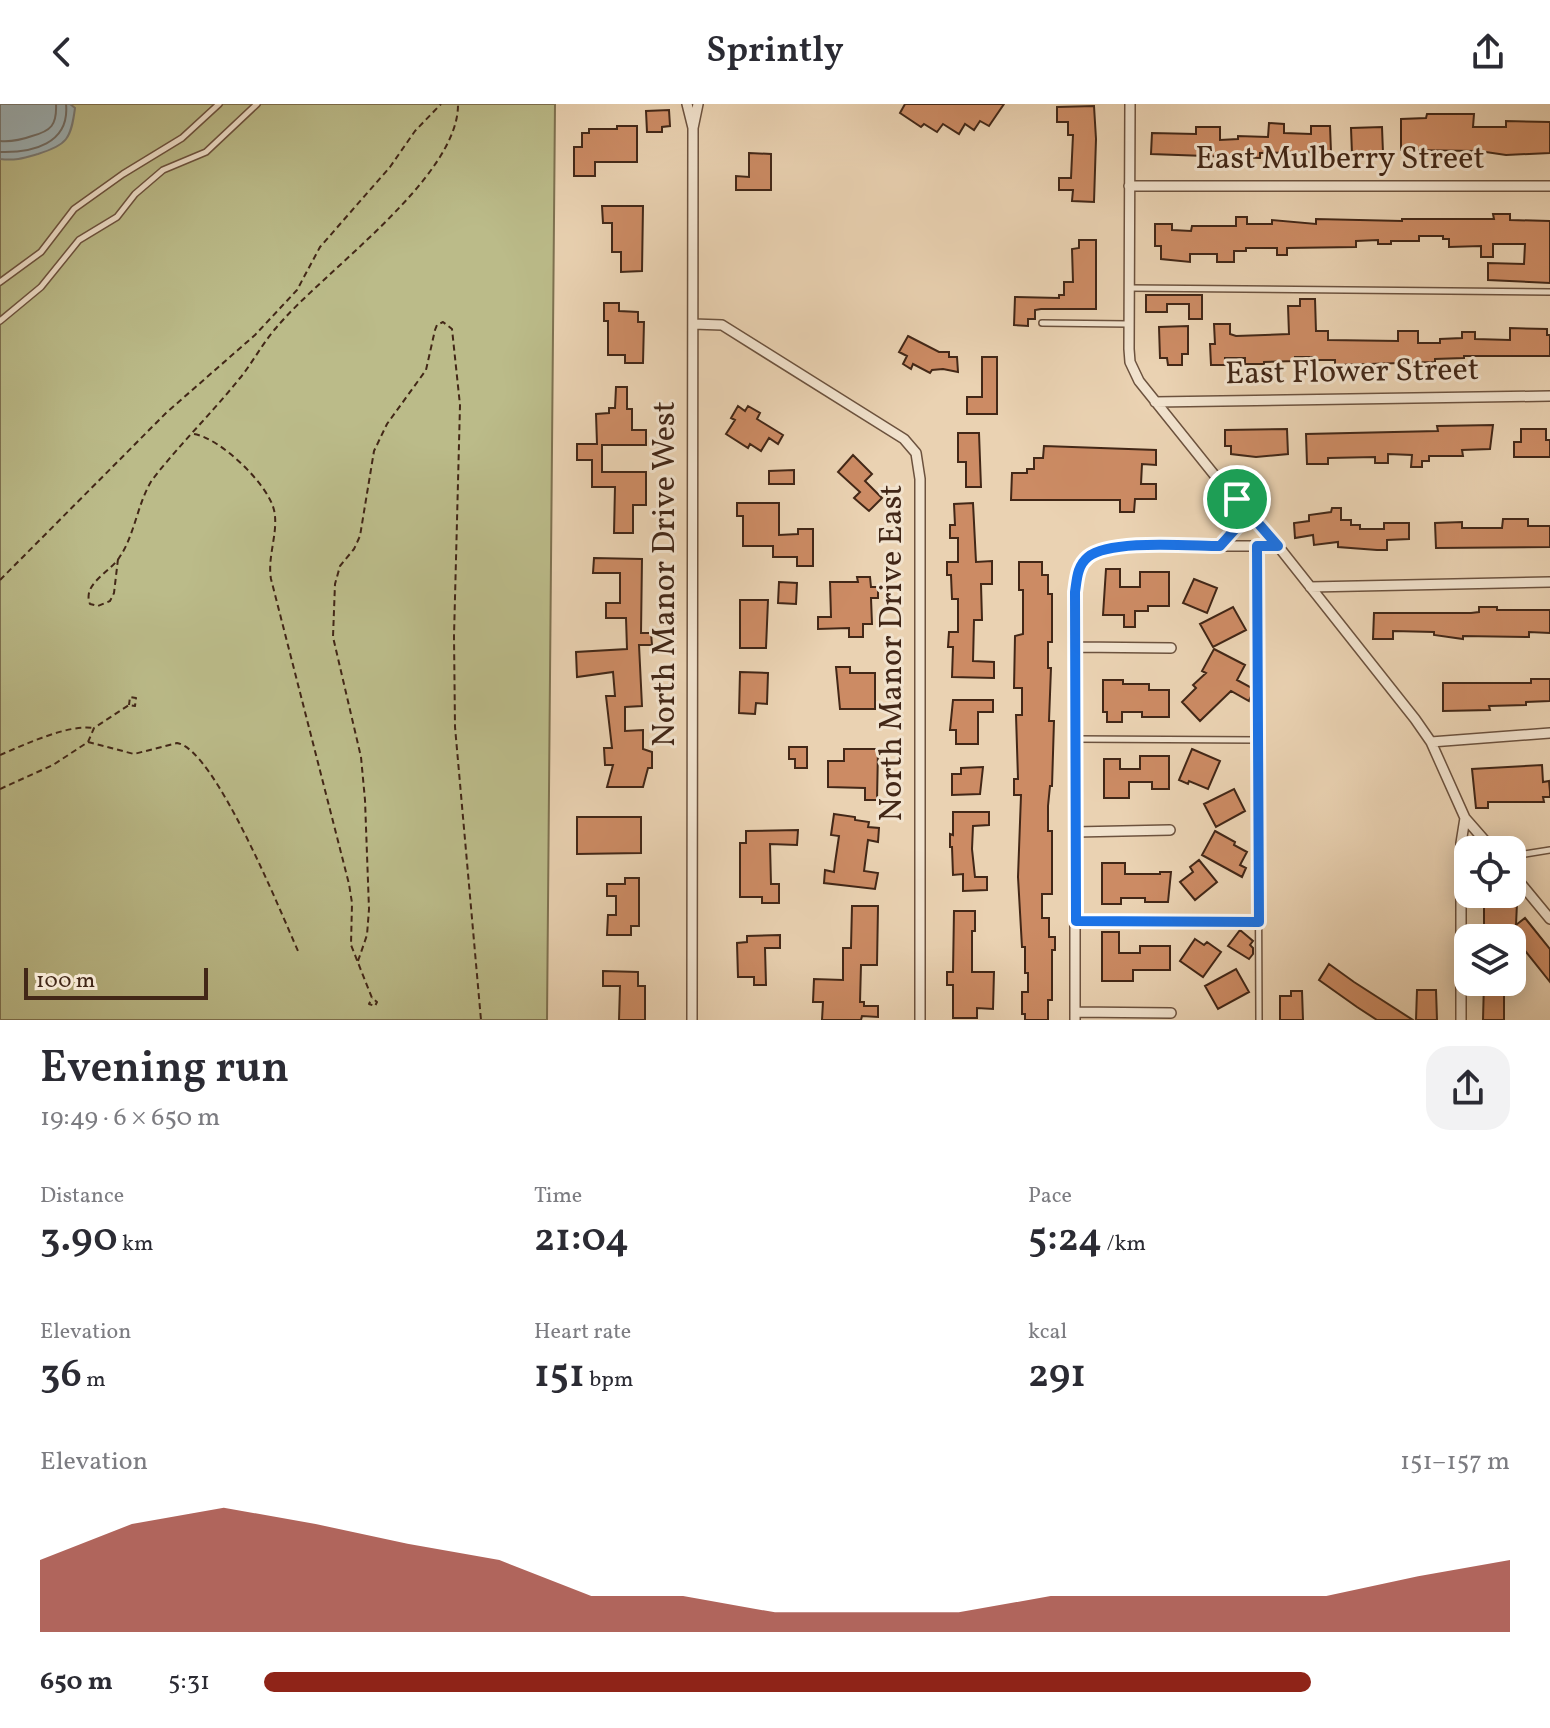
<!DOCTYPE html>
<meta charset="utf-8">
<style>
body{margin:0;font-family:Vollkorn,serif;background:#f2f2f3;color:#2b2b33;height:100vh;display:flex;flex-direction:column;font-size:30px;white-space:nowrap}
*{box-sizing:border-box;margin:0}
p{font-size:26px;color:#7c7c81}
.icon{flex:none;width:44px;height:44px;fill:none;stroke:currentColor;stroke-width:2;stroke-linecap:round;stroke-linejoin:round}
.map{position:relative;height:916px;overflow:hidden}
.sheet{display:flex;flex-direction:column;background:#fff;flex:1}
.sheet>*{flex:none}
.buttons{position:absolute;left:1454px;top:732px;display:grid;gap:16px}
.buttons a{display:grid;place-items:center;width:72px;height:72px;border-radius:16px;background:#fff;box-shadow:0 4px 20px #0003;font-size:40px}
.scale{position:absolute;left:24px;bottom:20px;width:184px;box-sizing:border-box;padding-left:8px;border:4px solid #422717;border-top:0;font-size:22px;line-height:28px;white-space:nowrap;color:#422717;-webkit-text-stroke:6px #f1e2cd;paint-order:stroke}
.pin{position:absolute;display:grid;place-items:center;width:68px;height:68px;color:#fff;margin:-34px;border:4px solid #fff;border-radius:50%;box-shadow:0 2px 8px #0007}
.round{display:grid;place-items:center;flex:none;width:84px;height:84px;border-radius:24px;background:#f2f2f3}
.summary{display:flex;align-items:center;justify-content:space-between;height:136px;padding:0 40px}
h1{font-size:44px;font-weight:600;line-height:60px}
.figures{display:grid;grid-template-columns:repeat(3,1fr);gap:12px;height:136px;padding:8px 40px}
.figures div{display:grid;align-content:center}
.figures b{font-size:40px;font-weight:600}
.figures small{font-size:22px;font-weight:400}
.figures p{font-size:22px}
.chart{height:224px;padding:16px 40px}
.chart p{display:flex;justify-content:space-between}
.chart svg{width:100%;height:144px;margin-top:8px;fill:#8f2418;opacity:.7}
ul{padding:0 40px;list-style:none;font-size:26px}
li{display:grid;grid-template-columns:128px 96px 1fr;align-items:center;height:60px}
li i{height:20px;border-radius:10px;background:#8f2418}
header{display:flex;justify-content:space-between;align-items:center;height:104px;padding:0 40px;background:#fff;font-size:36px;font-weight:600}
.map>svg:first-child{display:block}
.green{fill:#bbbb89;stroke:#7e7150;stroke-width:2}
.water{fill:#9eb4b9;stroke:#797c78;stroke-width:2}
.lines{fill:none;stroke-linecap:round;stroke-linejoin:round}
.shore{stroke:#706e68;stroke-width:2}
.building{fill:#cc8b64;stroke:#422717;stroke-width:2}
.service-casing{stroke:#6c523e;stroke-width:8}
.minor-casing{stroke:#6c523e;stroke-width:12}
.path{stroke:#422717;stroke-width:2;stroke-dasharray:6 4;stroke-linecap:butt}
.service{stroke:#f1e2cd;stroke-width:5}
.minor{stroke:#f1e2cd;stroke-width:9}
.route-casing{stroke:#fff;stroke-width:16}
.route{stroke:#1a73e8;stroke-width:10}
.labels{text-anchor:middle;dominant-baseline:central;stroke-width:6;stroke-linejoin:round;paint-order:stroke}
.street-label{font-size:32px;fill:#422717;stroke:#f1e2cd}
</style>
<header><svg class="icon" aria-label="back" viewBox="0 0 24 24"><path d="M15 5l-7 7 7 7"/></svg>Sprintly<svg class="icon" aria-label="share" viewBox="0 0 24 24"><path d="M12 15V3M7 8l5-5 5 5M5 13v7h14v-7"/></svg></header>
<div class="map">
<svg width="1550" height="916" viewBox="0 0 1550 916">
<rect width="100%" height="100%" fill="#ead2b2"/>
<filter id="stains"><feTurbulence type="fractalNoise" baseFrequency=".0025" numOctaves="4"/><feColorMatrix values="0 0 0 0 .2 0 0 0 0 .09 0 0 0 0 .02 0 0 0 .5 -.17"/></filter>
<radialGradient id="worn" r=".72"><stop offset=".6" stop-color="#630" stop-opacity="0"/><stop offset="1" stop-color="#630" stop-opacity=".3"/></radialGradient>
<path class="green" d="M0,0h555l-8,916h-547z"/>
<path class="water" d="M0,0h70l5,4c-4,31 -8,37 -37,46 -14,4 -23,7 -38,5z"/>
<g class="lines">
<path class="shore" d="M0,37c12,1 21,-1 32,-5 19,-5 25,-11 24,-32
M0,48c32,1 70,-8 66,-48"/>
</g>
<path class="building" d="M905,0h99l-15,22 -9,-5 -6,9 -9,-6 -6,10 -16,-10 -6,8 -13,-8 -3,3 -21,-14z
M1094,2l2,33 -2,63 -22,-1 1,-11h-14v-12h12l2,-43h-5v-13h-11v-15z
M669,6l1,16 -8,1v5h-15l-1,-21z
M1427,10h47l-1,13h33v-6l44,1v31l-44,2 -27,-4 -78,-1v-31l25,-1z
M1269,19l15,1v9l27,1v-8h19l1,26 -71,1v5l-109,-4 1,-21 44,1v-7h24v13l18,-1v-3l30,1z
M617,22h20v36h-42v14h-21v-29h8v-14h7v-4h28z
M1382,23l1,26 -31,1 -1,-26z
M749,49l22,1v36h-35v-14l13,1z
M602,102h41l-1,65 -21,1v-20h-9v-29h-9z
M1493,110h17v6l40,1v62l-62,-3v-17l36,1 1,-20h-32v13h-12v-11l-32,1v-8h-6v-3h-24v5h-28v3h-13v-4l-22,1v6l-69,1v7h-10v-7h-31v3h-12v11h-17v-8h-27v8l-29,-3v-13h-6v-22h17v6l19,1 1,-5h44v-9h11v7h25v-4l44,4v-5l86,2v-2h92z
M1079,136h17v69h-55l-6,1v9h-7v7l-14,-1 1,-28 44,1v-3h5v-13h9l-1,-33 7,-1z
M1146,191h56v24h-13v-15h-22v8h-21z
M1300,195h15l1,32h12v9l70,1v-10h20v12h22v-4l22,-1v-6h13v7l35,1v-12l37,1v6h3v21h-86v2l-29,1v3l-100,3v-5h-19v-3h-21v4l-31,1v2h-19v-6h-20v7h-14l-1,-21h5l-1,-20h16v10l6,2 53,-2 -1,-28h12z
M604,199h15v8l19,1v10h6l-1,41h-18v-8h-17v-34h-4z
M1188,222v28h-6v11h-14l-1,-7h-7l-1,-31z
M908,232l31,16h10v5h8l1,15 -15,-3 -11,1 -2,3 -17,-9 -2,5 -8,-5 4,-8 -8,-4z
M982,253h15v57h-30v-17h15z
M616,283h11v22h5v21h14v15h-44v27h44v33h-13v28h-19l1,-46h-23v-27h-15v-16h20l-1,-30 13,-1v-5h6z
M738,302l7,5 3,-5 12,7 -3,6 26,16 -5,9 -9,-6 -8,13 -11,-7 -2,4 -22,-14 9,-14 -4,-2z
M1493,321l-3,24 -28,1 1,6h-34v5h-7v6h-11l1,-12 -24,-1v9h-13v-6l-47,1v6h-21l-1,-30 132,-3 -1,-5z
M1287,325l1,25 -32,3 -25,-3v-8h-6v-16z
M1521,325h25v11h4v17h-36v-15h7z
M958,329h21l2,54h-15v-25h-8z
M1044,342l112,4v15l-14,-1 -1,20h15v15h-21l-1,13h-14v-12h-109l1,-27h15v-4h7v-11h9z
M853,351l19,19 -7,7 17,17 -13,13 -15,-13 6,-6 -22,-20z
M794,366v14h-25v-13z
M737,399h42v32l19,-1v-5h15v37h-16v-9h-24v-11h-30v-30h-6z
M973,399l3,59 16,-1v23h-11l1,36h-8l-1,41 21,1v16l-42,-1 1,-30h-5l1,-15h9v-33h-6l-1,-24h-4v-13h11v-24h-8v-13h5l-1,-21z
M1332,404h9v12h10v5h9v4h24v-6h25v16l-22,1v10h-10l-39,-3v-5l-24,3 -1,-10 -18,3 -1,-15 15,-2v-6l22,-3z
M1503,415h25v7h22v21l-114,1 -1,-25 27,-1v6h40z
M594,454l48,1 -1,74h10l1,12h-13l3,61 -17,1v24l18,-1v19l9,3v16h-4l-5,19h-36l6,-22h-8l-1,-17h8l-6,-52h9l-2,-24 -36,5 -1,-25 51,-3 -1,-31h-20v-15h14v-30h-27z
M1019,458h23v13h6v19h4v48h-4v26h3l-2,53h5l-2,65h-2l-2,20v25h4v63h-10v24h7v19h6v13h-3v50h-4v20h-23v-6h-3v-22h6v-19h-3v-26h-3l-4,-70 3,-82h-7v-16h4l-2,-64h6v-27h-8l1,-52 8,-2v-44h-4z
M1106,465h14v18h20v-15h29v34h-21v5h-13v16h-11v-12h-21z
M857,473h13l1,10h7v11h-7l1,26h-9v13h-14v-9l-31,1v-12h13l-1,-35h28z
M1194,475l23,9 -10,25 -24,-10z
M779,478l18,1 -1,21 -18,-1z
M740,496h28l-2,48h-26z
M1233,503l13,23 -33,17 -13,-23z
M1479,503h18v3h53v23l-21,-1v5l-66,-1v3l-29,-4v-3l-41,-1v8h-20l1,-26h97l8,-1z
M1214,545l31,16 -8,15 15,8v6l-3,7 -18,-10 -31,30 -18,-19 14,-14 -3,-3 13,-12 -4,-2z
M836,563h14v6h25v36h-35z
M740,568l28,1 -1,31 -11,-1 -1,11 -16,-1z
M1531,575h19v22l-24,1v3l-37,1 1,4 -47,1v-28h88z
M1103,576h20v4h26v6h20v27h-27v-5h-20v10h-15v-10h-4z
M953,596h40v12h-15v32h-22v-14h-6z
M789,643h18v21h-12v-9h-6z
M844,645h34l-1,51h-12v-12l-37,-1v-26h16z
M1192,645l28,12 -12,28 -19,-8 -1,3 -9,-4z
M1140,652h29v33h-17v-7h-23v16h-25v-39h16v10h20z
M1542,661l1,17 6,-1 1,11v5h-7l1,5h-56v6h-12l-4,-39z
M983,663l-3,27 -28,1v-21h9v-6z
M1234,685l11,22 -29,16 -12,-23z
M953,708h36v13l-16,1 -1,23 3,28h12v13l-24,1v-17l-10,1 -1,-28h-2v-13l3,1z
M834,710l21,3v3l14,2 -1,5 11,1 -1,14 -10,-2 -4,31 14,2 -3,16 -51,-6 1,-13 9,2 1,-9 4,-27 -8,-1z
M577,713h64v36l-64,1z
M798,726l-1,15 -27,-1 1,40h8v19h-17v-6h-22v-54h6v-12z
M1215,727l20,11 -1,3 13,7 -7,13 6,3 -4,9 -40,-22z
M1199,756l18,22 -22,18 -15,-18 13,-10 -3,-5z
M1102,759h23v11h35v-2h11l-3,30h-23v-4h-24v6h-19z
M625,774h14v48h-8v9h-24l1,-20h8v-19h-9v-12h18z
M1484,799h33l-1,22 9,-7 25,31v33l-35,-44h-31z
M852,802h26l-1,59h-16l-1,37h4v4h14v11l-16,-1 -1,4h-39l1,-18h-10l1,-23 29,1v-32h8z
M954,807h21v20h-3v41h22l-1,37 -16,-1v10h-24v-33h-6v-13h6z
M1240,826l13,11 -3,4 3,3v6l-4,5 -21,-13z
M1102,828h17v21h21v-7h30v24h-37v11h-31z
M780,831v13h-15l1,37h-12v-8h-16l-1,-34 10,-1v-6z
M1195,835l9,6 3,-3 14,10 -18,25 -23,-16z
M1329,860l25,18 59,38h-36l-20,-13 -38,-27z
M1236,865l13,23 -31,17 -13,-23z
M603,867l35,1v14h7v34h-26l1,-34h-17z
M1484,878h20v38h-21z
M1417,886h19l1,30h-21z
M1291,887h11l1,29h-23v-24h11z"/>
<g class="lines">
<defs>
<path id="service" d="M0,178l41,-30 33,-43 49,-35 59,-36 37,-34
M1130,184l420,4
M0,217l41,-34 38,-47 38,-23 18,-23 28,-24 43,-18 51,-48
M1042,219l86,1
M1257,442l2,474
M1075,635l182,1
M1512,752l38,-6
M1076,817l183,1"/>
<path id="minor" d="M687,0l6,24
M1130,0l-1,245 1,13 9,19 77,96 62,69 137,173 16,23 34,76 28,32
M1129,82h421
M693,220l29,1 182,114 12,14 4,26v541
M1155,298l395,-6
M1220,442l17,-19v-27
M1310,483l240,-5
M1076,543l95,1
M1431,638l119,-9
M1075,728l95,-2
M1512,769l38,46
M1075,908l96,1
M692,916l1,-892 5,-24
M1075,916v-428c5,-35 14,-41 48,-46h155
M1461,916v-177l4,-25"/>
</defs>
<use href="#service" class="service-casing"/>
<use href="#minor" class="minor-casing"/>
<path class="path" d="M194,330c26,4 74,50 80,76 5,22 -7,46 -3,69l78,305 3,19 -1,42 21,53 5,4 -2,4 -6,-2 3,-6
M118,455l-4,34 -4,8 -12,5 -8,-2c-8,-20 19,-31 29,-46 16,-23 18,-54 33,-78 27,-35 60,-67 88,-102 13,-16 22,-34 36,-50 46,-56 183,-150 182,-224
M0,476l166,-167 89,-78 42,-45 23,-43 70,-80 25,-36 26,-27
M88,638l46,12 43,-11c38,6 104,170 121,208
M0,651c24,-10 68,-31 93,-27
M0,685l53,-24 35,-23 6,-14 35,-23 6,1 1,-8 -6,-1 -1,8
M358,857l9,-26 2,-26 -4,-109 -4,-43 -28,-120 2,-53 5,-18 14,-17 6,-13 14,-85 13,-27 39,-54 9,-40 2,-5 6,-3 9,7 8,76 -6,231 1,91 26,293"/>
<use href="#service" class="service"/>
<use href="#minor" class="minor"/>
</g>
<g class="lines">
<defs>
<path id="route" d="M1237,395l41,47h-21l2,376 -183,-1 -1,-329c2,-13 2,-26 13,-35 23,-18 101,-11 132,-11l17,-19z"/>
</defs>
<use href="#route" class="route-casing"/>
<use href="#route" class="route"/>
</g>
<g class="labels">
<g class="street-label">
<text x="1340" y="56">East Mulberry Street</text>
<text transform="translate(1352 269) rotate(-1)">East Flower Street</text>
<text transform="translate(666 470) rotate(-90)">North Manor Drive West</text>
<text transform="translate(893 549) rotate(-90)">North Manor Drive East</text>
</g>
</g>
<rect width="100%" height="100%" filter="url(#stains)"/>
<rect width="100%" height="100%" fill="url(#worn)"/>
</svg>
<div class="buttons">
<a><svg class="icon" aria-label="locate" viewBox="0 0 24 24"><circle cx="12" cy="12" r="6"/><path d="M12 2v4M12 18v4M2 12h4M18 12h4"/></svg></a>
<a><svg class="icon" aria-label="layers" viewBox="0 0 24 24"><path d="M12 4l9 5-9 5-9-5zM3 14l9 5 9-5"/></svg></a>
</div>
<div class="scale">100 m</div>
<div class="pin" style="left:1237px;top:395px;background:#1e9e55"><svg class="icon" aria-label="arrive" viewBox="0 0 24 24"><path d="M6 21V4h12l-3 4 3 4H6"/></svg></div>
</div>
<section class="sheet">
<div class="summary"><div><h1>Evening run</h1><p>19:49 · 6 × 650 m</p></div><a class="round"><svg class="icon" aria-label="share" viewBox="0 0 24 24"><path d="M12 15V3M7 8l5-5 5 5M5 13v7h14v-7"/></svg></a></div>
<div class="figures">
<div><p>Distance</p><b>3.90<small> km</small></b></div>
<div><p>Time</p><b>21:04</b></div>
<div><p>Pace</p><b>5:24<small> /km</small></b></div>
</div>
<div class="figures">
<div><p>Elevation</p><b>36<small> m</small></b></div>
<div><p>Heart rate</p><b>151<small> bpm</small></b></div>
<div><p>kcal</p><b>291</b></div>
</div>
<div class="chart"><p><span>Elevation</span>151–157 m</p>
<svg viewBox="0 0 160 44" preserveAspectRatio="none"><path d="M0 44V22L10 11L20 6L30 11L40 17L50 22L60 33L70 33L80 38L90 38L100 38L110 33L120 33L130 33L140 33L150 27L160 22V44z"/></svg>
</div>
<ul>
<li><b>650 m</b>5:31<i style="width:84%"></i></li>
</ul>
</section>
